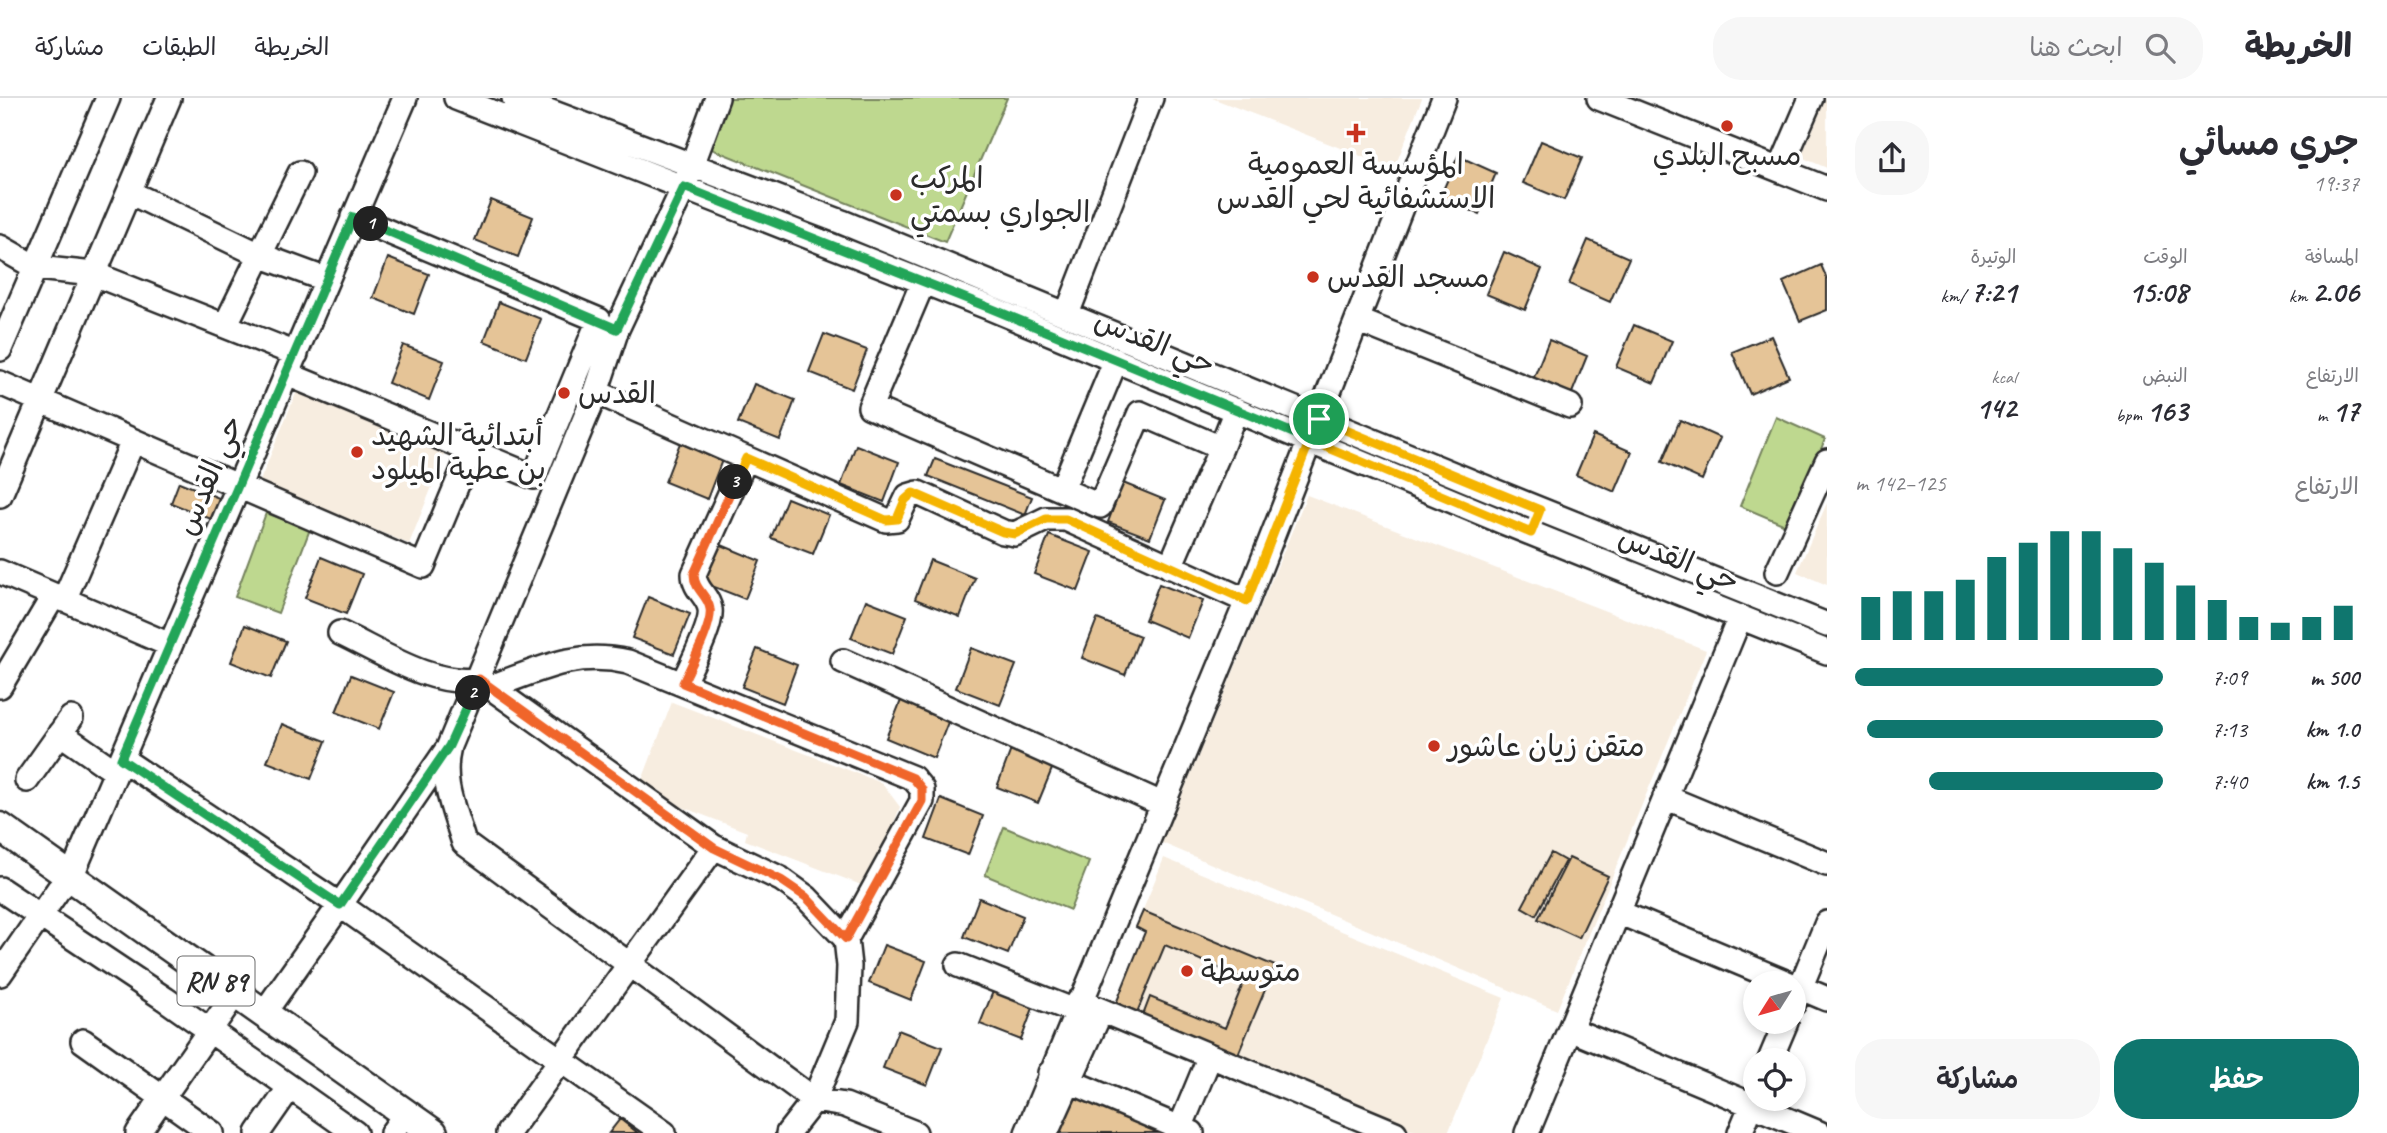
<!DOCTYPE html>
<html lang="ar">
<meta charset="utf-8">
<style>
body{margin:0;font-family:Caveat,"Playpen Sans Arabic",sans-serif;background:#f7f7f7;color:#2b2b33;direction:rtl;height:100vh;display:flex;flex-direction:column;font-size:26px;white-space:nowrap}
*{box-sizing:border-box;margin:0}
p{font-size:23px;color:#7c7c81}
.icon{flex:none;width:38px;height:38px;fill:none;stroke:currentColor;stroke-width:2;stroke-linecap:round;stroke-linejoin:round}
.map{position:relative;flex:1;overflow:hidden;direction:ltr}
.panel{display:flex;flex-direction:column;background:#fff;width:560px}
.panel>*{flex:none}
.needle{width:46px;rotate:233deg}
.tools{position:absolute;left:1743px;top:873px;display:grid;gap:14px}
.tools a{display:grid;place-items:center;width:63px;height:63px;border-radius:50%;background:#fff;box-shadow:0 4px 10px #0003;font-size:35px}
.pin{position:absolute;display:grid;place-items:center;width:60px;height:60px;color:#fff;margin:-30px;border:4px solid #fff;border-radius:50%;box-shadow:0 2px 7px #0007}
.km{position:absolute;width:35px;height:35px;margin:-18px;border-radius:50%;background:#222;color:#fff;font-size:19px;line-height:35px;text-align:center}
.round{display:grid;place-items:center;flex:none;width:74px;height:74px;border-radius:28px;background:#f7f7f7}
.summary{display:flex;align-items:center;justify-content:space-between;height:119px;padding:0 28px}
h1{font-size:38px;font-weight:600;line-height:52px}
.figures{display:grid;grid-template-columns:repeat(3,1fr);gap:10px;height:119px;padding:7px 28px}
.figures div{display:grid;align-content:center}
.figures b{font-size:30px;font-weight:600}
.figures small{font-size:19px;font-weight:400}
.figures p{font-size:19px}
.chart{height:196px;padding:14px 28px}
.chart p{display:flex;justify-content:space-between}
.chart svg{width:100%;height:126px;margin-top:7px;stroke:#0f766e;stroke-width:6}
.primary-button{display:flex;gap:14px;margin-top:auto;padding:14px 28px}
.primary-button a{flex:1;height:80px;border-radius:28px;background:#0f766e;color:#fff;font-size:28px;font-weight:600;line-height:80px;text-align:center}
.primary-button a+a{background:#f7f7f7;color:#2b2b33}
ul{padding:0 28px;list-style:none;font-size:23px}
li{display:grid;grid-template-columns:112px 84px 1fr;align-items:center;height:52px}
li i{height:18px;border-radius:9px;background:#0f766e}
header{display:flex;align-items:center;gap:42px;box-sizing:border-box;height:98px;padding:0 35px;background:#fff;border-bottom:2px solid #e1e1e2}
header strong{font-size:33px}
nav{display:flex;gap:38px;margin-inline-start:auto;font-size:24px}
.search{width:490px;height:63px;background:#f7f7f7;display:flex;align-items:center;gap:18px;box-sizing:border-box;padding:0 24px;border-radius:28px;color:#7c7c81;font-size:26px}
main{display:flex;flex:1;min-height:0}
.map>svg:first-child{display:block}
.built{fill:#f7ede0}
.green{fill:#bed88f;stroke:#74825d;stroke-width:2}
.building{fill:#e5c497;stroke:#2b2b2b;stroke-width:2}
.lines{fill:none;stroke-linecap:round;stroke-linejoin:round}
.minor-casing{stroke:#2b2b2b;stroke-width:28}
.major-casing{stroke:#2b2b2b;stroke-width:33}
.minor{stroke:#fff;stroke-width:23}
.major{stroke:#fff;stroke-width:28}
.split-1-casing{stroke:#fff;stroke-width:14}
.split-2-casing{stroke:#fff;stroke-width:14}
.split-3-casing{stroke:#fff;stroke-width:14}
.split-4-casing{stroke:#fff;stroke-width:14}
.split-1{stroke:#22a559;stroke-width:9}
.split-2{stroke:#22a559;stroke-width:9}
.split-3{stroke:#f0652b;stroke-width:9}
.split-4{stroke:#f5b400;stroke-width:9}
.poi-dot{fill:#c8321e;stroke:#fff;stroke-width:2.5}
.labels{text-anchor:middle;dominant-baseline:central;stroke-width:7;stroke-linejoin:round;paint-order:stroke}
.shield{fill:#fff;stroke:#6b6b6b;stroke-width:2}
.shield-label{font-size:28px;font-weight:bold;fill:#2b2b2b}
.poi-label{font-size:30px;fill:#2b2b2b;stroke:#fff;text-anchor:start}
.street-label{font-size:30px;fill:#2b2b2b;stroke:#fff}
</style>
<header>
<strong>الخريطة</strong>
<div class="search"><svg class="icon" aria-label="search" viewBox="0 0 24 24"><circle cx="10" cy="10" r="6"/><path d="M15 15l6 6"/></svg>ابحث هنا</div>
<nav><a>الخريطة</a><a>الطبقات</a><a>مشاركة</a></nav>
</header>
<main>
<section class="panel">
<div class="summary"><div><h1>جري مسائي</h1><p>19:37</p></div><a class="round"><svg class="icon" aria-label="share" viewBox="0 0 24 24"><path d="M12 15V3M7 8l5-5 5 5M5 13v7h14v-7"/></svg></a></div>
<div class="figures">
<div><p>المسافة</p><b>2.06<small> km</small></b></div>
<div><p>الوقت</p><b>15:08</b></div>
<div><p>الوتيرة</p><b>7:21<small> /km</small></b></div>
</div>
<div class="figures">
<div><p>الارتفاع</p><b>17<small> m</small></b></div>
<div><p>النبض</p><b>163<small> bpm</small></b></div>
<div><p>kcal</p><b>142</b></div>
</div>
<div class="chart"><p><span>الارتفاع</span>125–142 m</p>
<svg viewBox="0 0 160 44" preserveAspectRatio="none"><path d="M5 44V29M15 44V27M25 44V27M35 44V23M45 44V15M55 44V10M65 44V6M75 44V6M85 44V12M95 44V17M105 44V25M115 44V30M125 44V36M135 44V38M145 44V36M155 44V32"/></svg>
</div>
<ul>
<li><b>500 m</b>7:09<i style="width:100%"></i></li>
<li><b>1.0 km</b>7:13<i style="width:96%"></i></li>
<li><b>1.5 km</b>7:40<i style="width:76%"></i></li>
</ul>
<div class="primary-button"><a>حفظ</a><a>مشاركة</a></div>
</section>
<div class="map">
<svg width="1827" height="1035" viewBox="0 0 1827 1035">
<rect width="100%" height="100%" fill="#fff"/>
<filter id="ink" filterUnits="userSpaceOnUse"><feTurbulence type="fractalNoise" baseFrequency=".0143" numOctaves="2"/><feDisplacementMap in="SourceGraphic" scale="14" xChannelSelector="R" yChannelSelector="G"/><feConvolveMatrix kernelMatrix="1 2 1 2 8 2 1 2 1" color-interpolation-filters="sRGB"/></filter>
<g filter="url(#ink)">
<path class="built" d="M1212,0h210l-28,71z
M1826,0h1v70l-26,-11z
M297,293l126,52 25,4 -39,97 -41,-17 -2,5 -109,-44z
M1307,397l399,155 -149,360 -395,-167z
M1827,405v82l-30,-13z
M672,604l210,81 18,24 -31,81 -124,-48 2,-8 -88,-34 2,-7 -20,-8z
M1164,760l340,140 -56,135h-28l-305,-127 30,-74 -9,-5z"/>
<path class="green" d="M729,0h278l-62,144 -236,-94z
M1776,319l49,22 -35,88 -50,-21z
M266,415l44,16 -32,84 -43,-16z
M1004,729l85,35 -19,48 -85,-35z"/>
<path class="building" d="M1541,43l41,17 -18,42 -41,-17z
M1458,58l38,17 -17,41 -39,-17z
M491,102l42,17 -15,40 -43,-17z
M1588,142l41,18 -19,44 -41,-18z
M1504,154l38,17 -17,41 -39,-16z
M388,160l41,16 -15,40 -41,-16z
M1821,167l6,14v31l-27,11 -17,-39z
M499,204l42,17 -15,39 -42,-17z
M1634,227l38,16 -18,42 -38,-16z
M824,236l43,16 -15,39 -43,-17z
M1771,238l18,41 -39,17 -18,-42z
M1549,242l38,16 -17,42 -38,-16z
M403,247l41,16 -15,39 -41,-17z
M754,286l41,16 -15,40 -42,-17z
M1680,322l40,18 -18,42 -40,-18z
M1593,337l39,17 -17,40 -39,-17z
M680,345l42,17 -15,39 -42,-17z
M856,347l43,17 -15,40 -43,-17z
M935,361l97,38 -7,18 -97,-39z
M179,384l45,18 -8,21 -45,-18z
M1123,385l42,17 -15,38 -42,-16z
M787,400l42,17 -16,39 -42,-16z
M1049,437l44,17 -15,39 -44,-17z
M719,446l41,17 -15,38 -41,-16z
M321,459l41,17 -16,40 -41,-16z
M930,462l45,18 -15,39 -45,-18z
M1159,486l44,17 -15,37 -43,-18z
M648,499l42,17 -16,40 -42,-16z
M866,502l41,16 -15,38 -41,-16z
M1097,521l43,17 -15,39 -43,-17z
M245,527l41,16 -15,37 -40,-16z
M971,550l45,17 -16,40 -44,-17z
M757,551l40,16 -14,38 -41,-16z
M351,577l43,17 -15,37 -43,-17z
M902,600l48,19 -16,41 -48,-20z
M282,626l44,17 -15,38 -44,-17z
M1012,649l42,17 -16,39 -41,-16z
M941,701l42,17 -15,39 -42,-16z
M1551,755l14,8 -29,54 -14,-8z
M1569,760l39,18 -29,62 -41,-19z
M979,800l44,18 -15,38 -44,-17z
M1143,813l132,55 -38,91 -95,-39 8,-21 75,31 20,-49 -80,-34 -29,70 -21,-9 30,-74 -9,-5z
M884,847l42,16 -15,39 -42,-17z
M996,886l40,16 -15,40 -41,-16z
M898,932l44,17 -15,38 -44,-17z
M1073,997l86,38h-102z
M620,1021l18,14h-29z"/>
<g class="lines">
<defs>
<path id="minor" d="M456,0l534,210 513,214 324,130
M514,0l328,124 652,269 333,134
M717,0l-33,89 -67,142 -21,63 -147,354c-9,36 5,63 15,97l350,257 31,5 70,28
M1599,0l228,91
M1780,72l31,-72
M129,94l133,64 65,24
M0,149l37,21 57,6 202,80
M923,184l-53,125 230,99 40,-93 81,35 15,-38
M1067,216l84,-216
M1357,222l213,86
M225,228l75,-153
M0,251l108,-251
M287,276l247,103 65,-157 -246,-103
M0,285l423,183 48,-115
M596,294l290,128 11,-1 11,-23 10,-3 85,39 12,2 31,-15h20l181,82
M1062,391l54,-129
M0,397l169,-397
M1170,469l51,-119
M0,474l170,73
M1777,474l50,-111
M64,502l69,-159
M340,535c41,19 94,55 139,46l235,168 67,32 25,18 40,42 3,27 -2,55 -33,79 -26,33
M843,563l319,143
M683,585c7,-16 30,-58 27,-74 -2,-14 -16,-19 -16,-35l52,-116
M0,588l54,-91
M491,589c50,-18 84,-37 137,-25l285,116 9,11v12l-76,138
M60,635l56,39
M446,653l-106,154 324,228
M122,661l218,146 -76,108
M27,682l44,-62
M1665,699l162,67
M0,791l165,110 190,134
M1618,814l172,72
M958,867l117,46
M0,876l58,-84 13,-13 334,-779
M1794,887l33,14
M1079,903l316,132
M1794,905l33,-80
M1570,931l249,104
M83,943l129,92
M1770,962l16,-38
M1050,975l142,60
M138,1035l97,-139
M258,1035l32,-46
M392,1035l14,-20
M508,1035l206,-286
M1027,1035l220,-532 197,-503
M1046,1035l55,-122
M1178,1035l32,-77
M1527,1035l213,-516
M1740,1035l15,-36"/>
<path id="major" d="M0,729l433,306"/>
</defs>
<use href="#minor" class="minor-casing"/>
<use href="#major" class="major-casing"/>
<use href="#minor" class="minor"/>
<use href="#major" class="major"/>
</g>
</g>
<g class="lines" filter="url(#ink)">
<defs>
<path id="split-1" d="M371,126l246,105 67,-142 306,121 320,132 9,-21"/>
<path id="split-2" d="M371,126l-18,-7 -232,542 219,146 109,-159 24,-53"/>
<path id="split-3" d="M473,595l6,-14 235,169 67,32 25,17 40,42 76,-138v-12l-9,-11 -230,-95c7,-16 30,-58 27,-74 -2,-14 -16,-19 -16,-35l41,-92"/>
<path id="split-4" d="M735,384l11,-24 140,62 11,-1 8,-19 8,-7 90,39 12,2 31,-15h20l181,82 63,-161 221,93 9,-23 -221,-91"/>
</defs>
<use href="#split-1" class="split-1-casing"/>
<use href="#split-2" class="split-2-casing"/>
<use href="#split-3" class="split-3-casing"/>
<use href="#split-4" class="split-4-casing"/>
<use href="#split-1" class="split-1"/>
<use href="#split-2" class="split-2"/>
<use href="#split-3" class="split-3"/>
<use href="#split-4" class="split-4"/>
</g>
<g class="poi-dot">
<circle cx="1727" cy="28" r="7"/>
<path d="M1352.5 24.5h7v7h7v7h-7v7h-7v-7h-7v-7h7z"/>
<circle cx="896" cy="97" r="7"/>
<circle cx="1313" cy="179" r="7"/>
<circle cx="564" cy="295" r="7"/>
<circle cx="357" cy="354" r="7"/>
<circle cx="1434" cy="648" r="7"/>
<circle cx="1187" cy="873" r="7"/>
</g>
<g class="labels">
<rect class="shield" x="177.5" y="858.5" width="77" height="49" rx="5"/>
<g class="shield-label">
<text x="216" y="883">RN 89</text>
</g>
<g class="poi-label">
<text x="1727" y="57" text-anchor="middle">مسبح البلدي</text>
<text x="1356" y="66" text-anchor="middle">المؤسسة العمومية<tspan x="1356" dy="34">الاستشفائية لحي القدس</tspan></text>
<text x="910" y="80">المركب<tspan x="910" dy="34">الجواري بسمتي</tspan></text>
<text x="1327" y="179">مسجد القدس</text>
<text x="578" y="295">القدس</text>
<text x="371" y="337">أبتدائية الشهيد<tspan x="371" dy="34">بن عطية الميلود</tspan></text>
<text x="1448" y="648">متقن زيان عاشور</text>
<text x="1201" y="873">متوسطة</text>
</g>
<g class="street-label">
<text transform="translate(1155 244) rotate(22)">حي القدس</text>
<text transform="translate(209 377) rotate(-67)">حي القدس</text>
<text transform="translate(1679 461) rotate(22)">حي القدس</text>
</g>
</g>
</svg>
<div class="tools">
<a><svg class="needle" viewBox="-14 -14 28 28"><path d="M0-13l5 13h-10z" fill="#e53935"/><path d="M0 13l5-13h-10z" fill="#7c7c81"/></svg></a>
<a><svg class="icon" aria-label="locate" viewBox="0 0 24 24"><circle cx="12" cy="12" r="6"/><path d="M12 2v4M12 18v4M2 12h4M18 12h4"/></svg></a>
</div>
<div class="pin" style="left:1319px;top:321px;background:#1e9e55"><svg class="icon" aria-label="arrive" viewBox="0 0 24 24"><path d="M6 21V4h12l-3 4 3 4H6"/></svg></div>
<b class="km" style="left:371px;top:126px">1</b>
<b class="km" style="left:473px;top:595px">2</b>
<b class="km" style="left:735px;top:384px">3</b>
</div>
</main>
